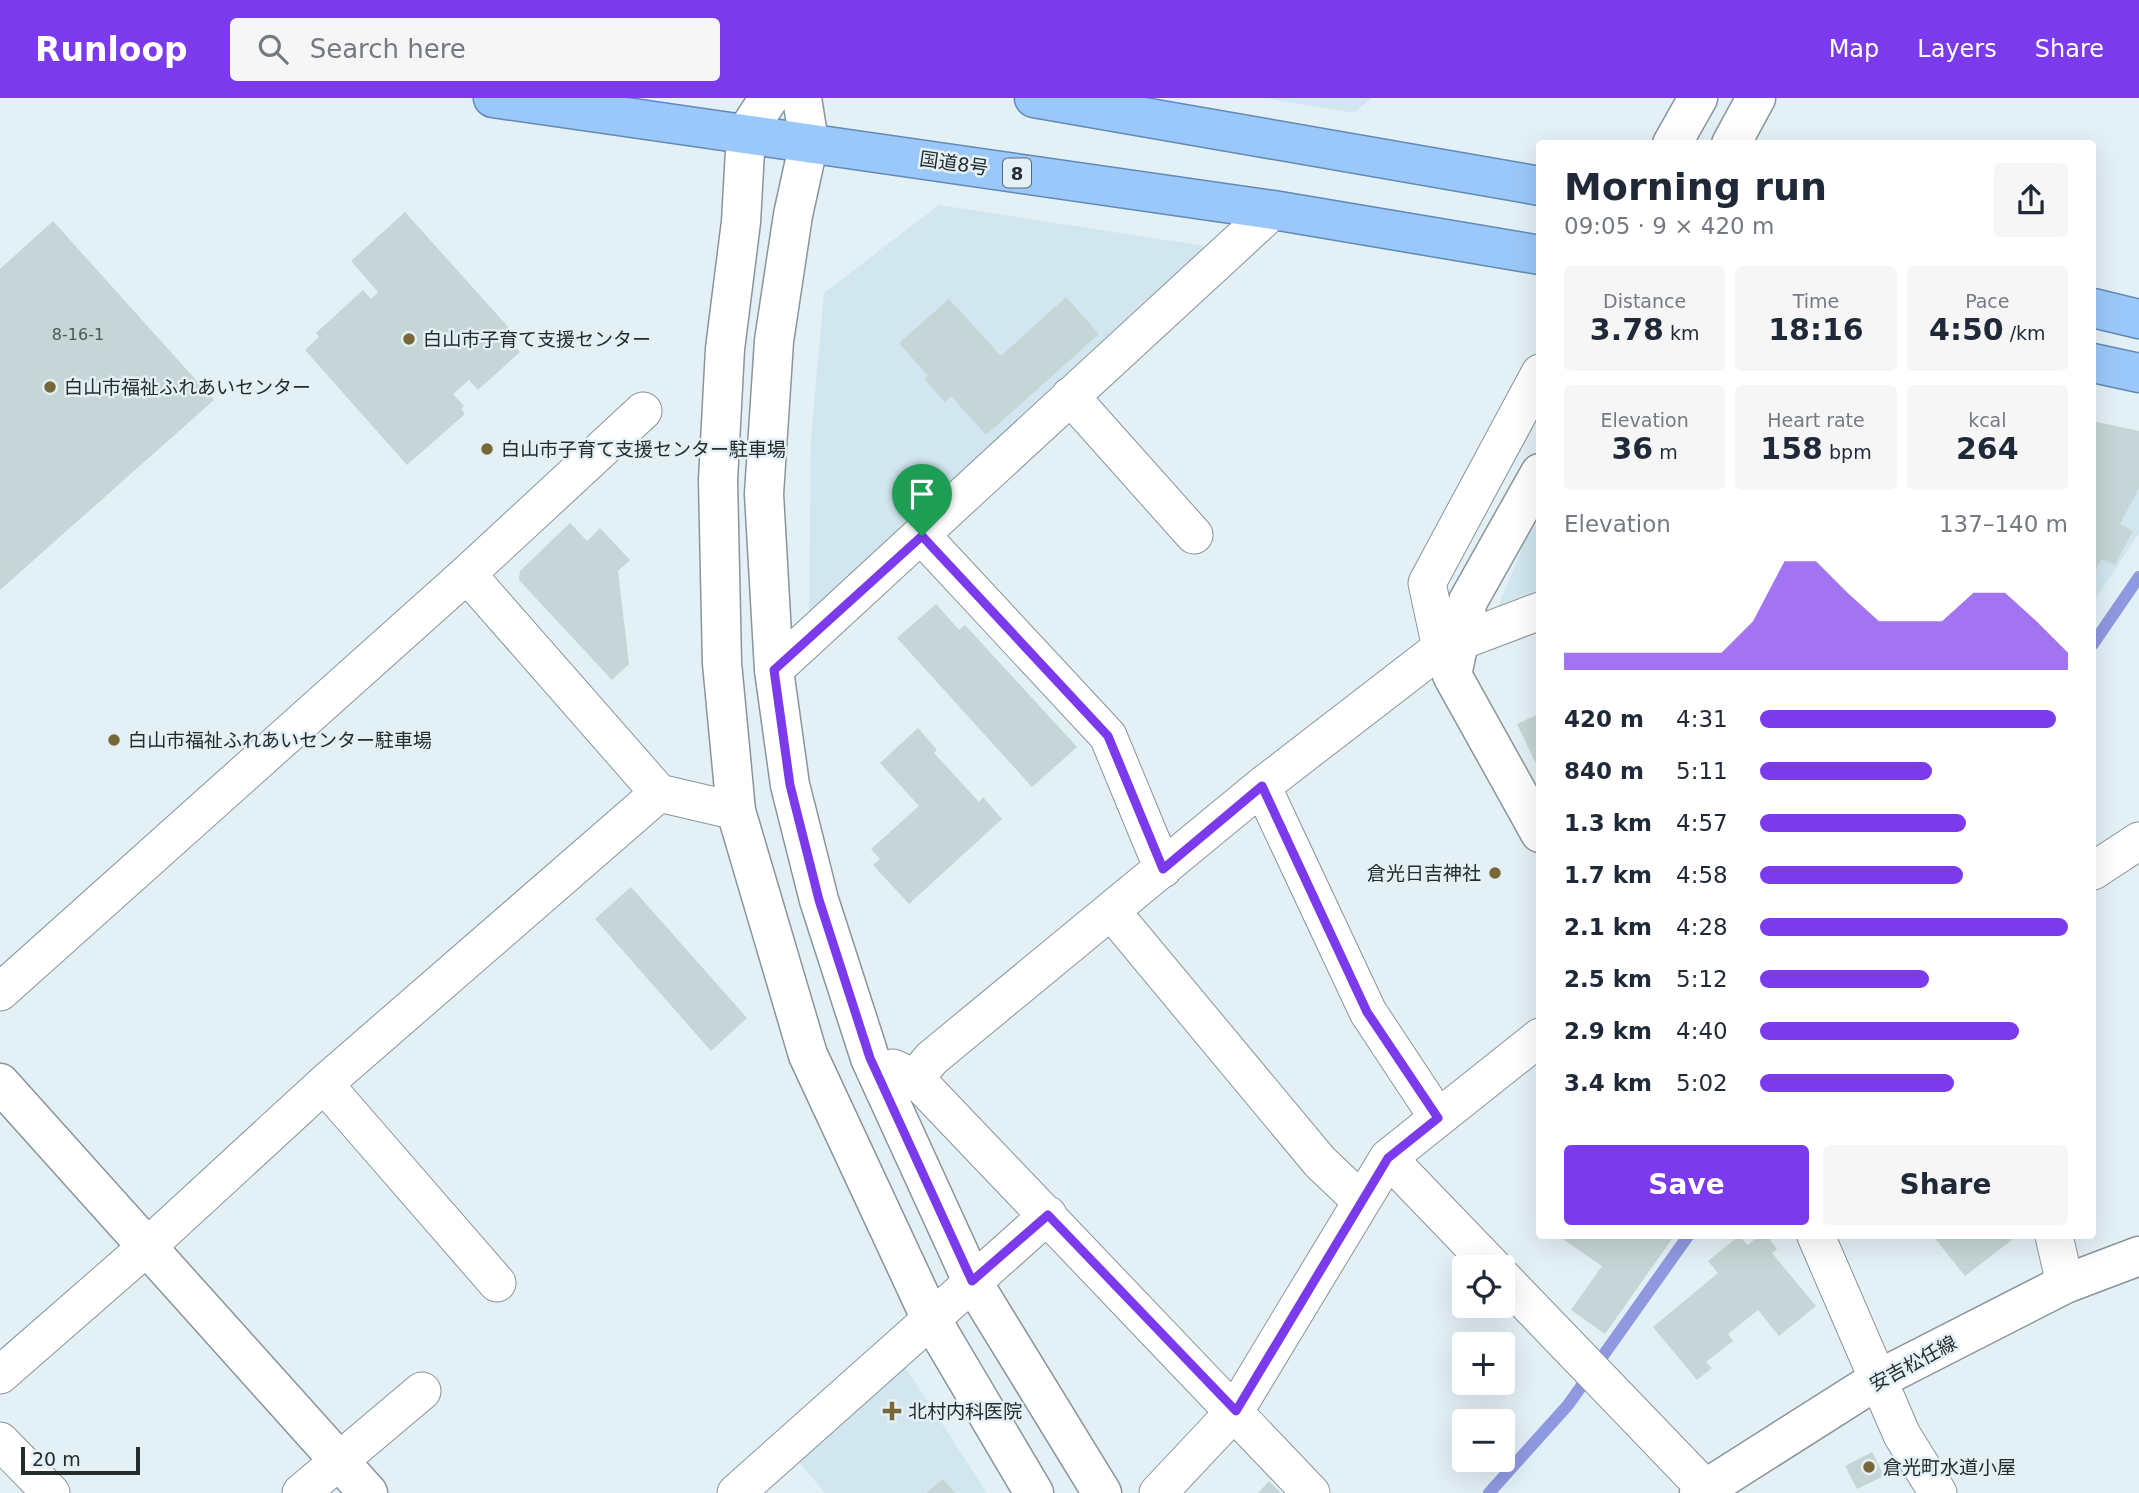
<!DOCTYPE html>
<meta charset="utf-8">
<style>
body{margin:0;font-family:"DejaVu Sans","Noto Sans JP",sans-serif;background:#f6f6f7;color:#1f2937;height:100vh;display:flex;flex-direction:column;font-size:26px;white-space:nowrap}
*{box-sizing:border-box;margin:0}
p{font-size:23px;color:#747a83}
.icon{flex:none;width:38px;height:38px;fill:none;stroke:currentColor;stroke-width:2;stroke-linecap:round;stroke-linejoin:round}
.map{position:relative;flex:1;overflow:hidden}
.details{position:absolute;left:1536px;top:42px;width:560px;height:1099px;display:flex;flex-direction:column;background:#fff;border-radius:7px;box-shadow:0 7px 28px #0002}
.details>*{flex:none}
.tools{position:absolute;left:1452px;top:1157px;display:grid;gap:14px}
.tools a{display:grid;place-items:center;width:63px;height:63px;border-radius:7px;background:#fff;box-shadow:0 7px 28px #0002;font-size:35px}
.scale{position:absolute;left:21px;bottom:18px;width:119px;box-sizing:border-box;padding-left:7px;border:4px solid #262b2e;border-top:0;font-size:19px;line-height:24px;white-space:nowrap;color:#262b2e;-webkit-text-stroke:5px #e3f0f6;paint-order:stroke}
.pin{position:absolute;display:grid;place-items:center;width:60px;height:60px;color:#fff;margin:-72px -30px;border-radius:50% 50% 50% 0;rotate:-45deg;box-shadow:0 0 7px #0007}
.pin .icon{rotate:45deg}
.round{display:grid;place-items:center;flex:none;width:74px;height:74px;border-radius:7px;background:#f6f6f7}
.head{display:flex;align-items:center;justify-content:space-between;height:119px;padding:0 28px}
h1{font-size:38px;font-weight:700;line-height:52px}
.figures{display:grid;grid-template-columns:repeat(3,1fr);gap:10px;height:119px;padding:7px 28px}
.figures div{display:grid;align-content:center;border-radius:7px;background:#f6f6f7;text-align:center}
.figures b{font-size:30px;font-weight:700}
.figures small{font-size:19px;font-weight:400}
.figures p{font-size:19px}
.chart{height:196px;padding:14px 28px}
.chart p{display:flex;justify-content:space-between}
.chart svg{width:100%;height:126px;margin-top:7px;fill:#7c3aed;opacity:.7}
.button{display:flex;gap:14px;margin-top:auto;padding:14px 28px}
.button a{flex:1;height:80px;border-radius:7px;background:#7c3aed;color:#fff;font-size:28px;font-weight:700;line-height:80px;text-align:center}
.button a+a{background:#f6f6f7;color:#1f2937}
ul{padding:0 28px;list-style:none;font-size:23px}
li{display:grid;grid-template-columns:112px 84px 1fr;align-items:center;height:52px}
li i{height:18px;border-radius:9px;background:#7c3aed}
header{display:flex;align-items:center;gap:42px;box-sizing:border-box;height:98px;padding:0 35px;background:#7c3aed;color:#fff}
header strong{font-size:33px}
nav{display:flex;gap:38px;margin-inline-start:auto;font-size:24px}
.search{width:490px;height:63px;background:#f6f6f7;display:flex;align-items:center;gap:18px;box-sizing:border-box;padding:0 24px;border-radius:7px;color:#747a83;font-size:26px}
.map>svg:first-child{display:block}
.built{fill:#d1e6ef}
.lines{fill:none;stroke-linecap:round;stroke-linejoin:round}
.stream{stroke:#8f99e0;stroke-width:12}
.building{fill:#c6d5d5}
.minor-casing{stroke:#89959a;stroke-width:39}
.tertiary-casing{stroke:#89959a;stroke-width:41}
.secondary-casing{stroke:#89959a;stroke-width:41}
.trunk-casing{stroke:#6289b2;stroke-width:41}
.minor{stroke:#fff;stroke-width:37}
.tertiary{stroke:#fff;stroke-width:38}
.secondary{stroke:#fff;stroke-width:38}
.trunk{stroke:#9bc8fa;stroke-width:38}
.route-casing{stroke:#fff;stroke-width:14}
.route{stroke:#7c3aed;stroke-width:9}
.poi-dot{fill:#776835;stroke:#e3f0f6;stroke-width:2.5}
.labels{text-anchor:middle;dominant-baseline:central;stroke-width:5;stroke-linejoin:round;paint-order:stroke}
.number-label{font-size:16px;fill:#4e5658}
.shield{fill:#e3f0f6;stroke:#5f666a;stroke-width:2}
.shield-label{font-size:18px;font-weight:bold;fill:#262b2e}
.street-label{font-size:19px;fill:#262b2e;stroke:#e3f0f6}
.poi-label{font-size:19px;fill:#262b2e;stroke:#e3f0f6;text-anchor:start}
</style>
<header>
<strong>Runloop</strong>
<div class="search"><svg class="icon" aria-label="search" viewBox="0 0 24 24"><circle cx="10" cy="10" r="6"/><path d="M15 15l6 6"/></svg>Search here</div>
<nav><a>Map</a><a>Layers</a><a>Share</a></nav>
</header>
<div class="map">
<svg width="2139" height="1395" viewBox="0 0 2139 1395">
<rect width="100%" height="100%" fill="#e3f0f6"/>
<path class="built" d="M1265,0h106l-17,15z
M939,107l272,42 -402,369 2,-177 13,-146z
M2093,323l46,11v101l-46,70z
M1540,421v77l-44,16 29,-71z
M902,1264l85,131h-162l-28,-33z"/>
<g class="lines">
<path class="stream" d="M2093,546l46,-67
M1489,1395l79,-88 120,-169"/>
</g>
<path class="building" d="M405,114l114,127 -6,5 7,8 -42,38 -9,-10 -16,14 11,12 -3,3 4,5 -58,51 -102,-115 14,-13 -3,-4 47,-43 8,9 7,-7 -27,-31z
M53,123l161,179 -214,190v-321z
M1066,199l33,37 -113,101 -35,-39 -6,6 -21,-23 4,-3 -29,-33 50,-44 52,57z
M2093,323l46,10v57l-19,36 13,7 -18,34 -13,-6 -9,16z
M570,425l17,18 13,-13 30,32 -12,11 11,93 -17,16 -93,-100 1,-9z
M936,506l23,26 6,-5 112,122 -45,40 -135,-149z
M1540,615v59l-23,-48z
M918,630l19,22 -3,3 45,49 4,-5 19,22 -93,85 -36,-39 7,-6 -9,-10 48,-43 -39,-43z
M631,789l116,131 -36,33 -116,-132z
M1567,1138h107l-69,98 -34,-24 31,-44 -38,-26z
M1739,1138l9,9 11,-9h8l10,13 -5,4 44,53 -37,30 -21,-26 -30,24 5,7 -27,21 6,6 -15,12 -44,-53 65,-54 -10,-12z
M1933,1138h84l-52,40z
M1872,1354l12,24 -27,13 -12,-23z
M943,1381l12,14h-29z
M1269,1383l12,12h-23z"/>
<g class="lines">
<defs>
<path id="minor" d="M1070,298l124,139
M922,438l186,200 55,133
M467,476l192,219 77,18
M1458,544l82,-31
M1450,571l-9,-21 -14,-65 113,-210
M774,572l499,-460
M1262,688l106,226 70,106
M2093,773l46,-30
M1112,814l208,250 40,38
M0,894l467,-418 176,-163
M893,970l22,10 396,415
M915,980l17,-20 330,-272 179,-138
M324,986l173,199
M1388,1060l105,109
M1816,1138l86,199 36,58
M2054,1138l11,48
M1503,1180l202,210
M0,1277l149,-130 175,-161 335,-291
M0,1343l51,52
M301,1395l121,-102
M736,1395l312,-278
M1158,1395l77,-82 153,-253 152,-121"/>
<path id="tertiary" d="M769,0l-23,35 -5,89 -16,127 -7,131 4,183 14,148 72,244 122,262 104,176
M802,0l7,44 -16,73 -19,126 -10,153 10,176 16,115 29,115 51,158 102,223 130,212
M1672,46l26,-46
M1731,46l25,-46
M1540,375l-72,128 -16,74 88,158
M0,985l368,410"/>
<path id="secondary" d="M1699,1395l178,-113 188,-96 74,-28"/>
<path id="trunk" d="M493,0l780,112 267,45
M1034,0l506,88
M2093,210l46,11
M2093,265l46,10"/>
</defs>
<use href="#minor" class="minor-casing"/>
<use href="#tertiary" class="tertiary-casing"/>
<use href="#secondary" class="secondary-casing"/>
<use href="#trunk" class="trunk-casing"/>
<use href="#minor" class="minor"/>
<use href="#tertiary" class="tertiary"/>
<use href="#secondary" class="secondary"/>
<use href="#trunk" class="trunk"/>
</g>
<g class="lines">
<defs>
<path id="route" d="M922,438l186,200 55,133 99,-83 105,226 71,106 -50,40 -152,253 -188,-196 -76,66 -102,-223 -51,-158 -29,-115 -16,-115z"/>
</defs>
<use href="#route" class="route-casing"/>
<use href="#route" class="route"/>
</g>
<g class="poi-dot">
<circle cx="409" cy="241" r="7"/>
<circle cx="50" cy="289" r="7"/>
<circle cx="487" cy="351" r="7"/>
<circle cx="114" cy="642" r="7"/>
<circle cx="1495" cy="775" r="7"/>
<path d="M888.5 1302.5h7v7h7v7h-7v7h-7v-7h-7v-7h7z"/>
<circle cx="1869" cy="1369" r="7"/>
</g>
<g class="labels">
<g class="number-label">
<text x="78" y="236">8-16-1</text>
</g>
<rect class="shield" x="1003" y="60.5" width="28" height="29" rx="5"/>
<g class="shield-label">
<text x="1017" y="75">8</text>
</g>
<g class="street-label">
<text transform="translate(954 65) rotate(8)">国道8号</text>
<text transform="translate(1913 1265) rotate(-28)">安吉松任線</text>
</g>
<g class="poi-label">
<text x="423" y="241">白山市子育て支援センター</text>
<text x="64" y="289">白山市福祉ふれあいセンター</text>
<text x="501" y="351">白山市子育て支援センター駐車場</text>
<text x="128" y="642">白山市福祉ふれあいセンター駐車場</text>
<text x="1481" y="775" text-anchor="end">倉光日吉神社</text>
<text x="908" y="1313">北村内科医院</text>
<text x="1883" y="1369">倉光町水道小屋</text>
</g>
</g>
</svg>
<div class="tools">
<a><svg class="icon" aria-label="locate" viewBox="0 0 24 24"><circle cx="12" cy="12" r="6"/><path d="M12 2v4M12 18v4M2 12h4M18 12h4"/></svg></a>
<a>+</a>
<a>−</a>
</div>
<div class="scale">20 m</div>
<div class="pin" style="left:922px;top:438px;background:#1e9e55"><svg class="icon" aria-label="arrive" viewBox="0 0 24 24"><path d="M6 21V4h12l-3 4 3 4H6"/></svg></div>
<section class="details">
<div class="head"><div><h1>Morning run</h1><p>09:05 · 9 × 420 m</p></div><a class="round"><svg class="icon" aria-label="share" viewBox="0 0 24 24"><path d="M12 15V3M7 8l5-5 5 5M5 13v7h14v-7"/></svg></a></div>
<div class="figures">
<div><p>Distance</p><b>3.78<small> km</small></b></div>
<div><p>Time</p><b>18:16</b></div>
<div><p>Pace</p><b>4:50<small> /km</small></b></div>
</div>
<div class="figures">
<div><p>Elevation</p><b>36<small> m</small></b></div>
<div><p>Heart rate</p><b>158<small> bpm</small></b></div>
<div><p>kcal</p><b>264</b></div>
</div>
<div class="chart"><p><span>Elevation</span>137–140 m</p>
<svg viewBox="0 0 160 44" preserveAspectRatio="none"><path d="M0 44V38L10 38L20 38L30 38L40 38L50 38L60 27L70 6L80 6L90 17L100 27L110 27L120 27L130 17L140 17L150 27L160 38V44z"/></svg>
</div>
<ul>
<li><b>420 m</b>4:31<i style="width:96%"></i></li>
<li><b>840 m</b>5:11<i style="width:56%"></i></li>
<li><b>1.3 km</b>4:57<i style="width:67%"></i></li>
<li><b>1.7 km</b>4:58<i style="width:66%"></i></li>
<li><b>2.1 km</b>4:28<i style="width:100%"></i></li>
<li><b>2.5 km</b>5:12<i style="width:55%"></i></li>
<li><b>2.9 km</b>4:40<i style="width:84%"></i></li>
<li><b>3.4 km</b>5:02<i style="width:63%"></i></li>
</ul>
<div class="button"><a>Save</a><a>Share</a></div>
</section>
</div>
